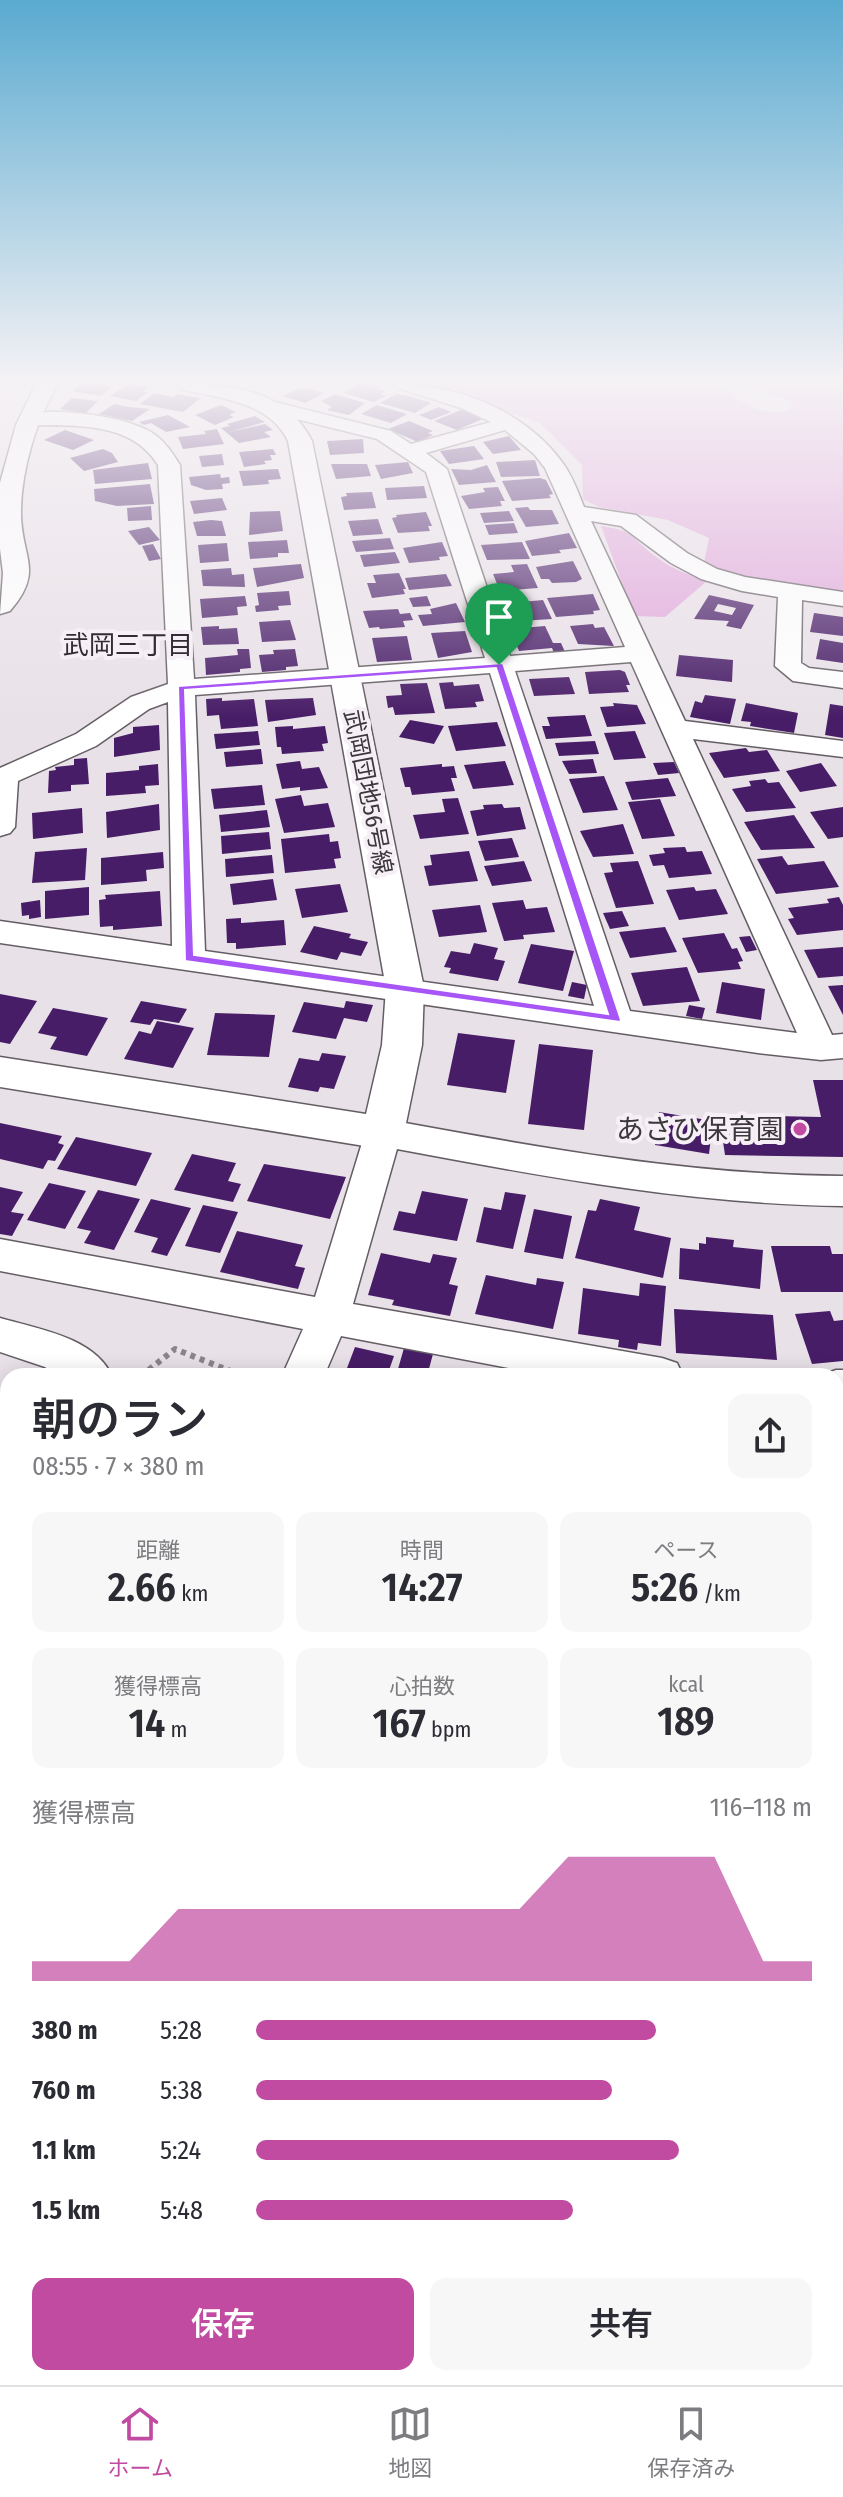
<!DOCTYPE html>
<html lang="ja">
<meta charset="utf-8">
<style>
body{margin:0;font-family:"Fira Sans Condensed","Noto Sans JP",sans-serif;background:#f7f7f7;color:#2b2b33;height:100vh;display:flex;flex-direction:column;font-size:30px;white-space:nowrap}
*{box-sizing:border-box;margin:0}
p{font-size:26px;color:#7c7c81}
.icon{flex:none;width:44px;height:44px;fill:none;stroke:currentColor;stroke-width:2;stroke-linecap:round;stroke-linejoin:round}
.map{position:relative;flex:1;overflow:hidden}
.sheet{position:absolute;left:0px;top:1368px;width:844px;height:1018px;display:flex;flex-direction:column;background:#fff;border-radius:24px 24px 0 0;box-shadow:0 4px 20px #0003}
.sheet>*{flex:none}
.pin{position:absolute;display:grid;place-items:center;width:68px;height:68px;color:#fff;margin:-82px -34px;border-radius:50% 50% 50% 0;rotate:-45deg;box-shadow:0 0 8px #0007}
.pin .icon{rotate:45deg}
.round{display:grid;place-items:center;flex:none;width:84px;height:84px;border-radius:16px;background:#f7f7f7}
.summary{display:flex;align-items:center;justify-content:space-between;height:136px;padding:0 32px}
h1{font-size:44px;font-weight:600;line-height:60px}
.stats{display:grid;grid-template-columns:repeat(3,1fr);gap:12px;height:136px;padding:8px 32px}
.stats div{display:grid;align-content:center;border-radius:16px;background:#f7f7f7;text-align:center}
.stats b{font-size:40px;font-weight:600}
.stats small{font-size:22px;font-weight:400}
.stats p{font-size:22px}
.chart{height:224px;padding:16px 32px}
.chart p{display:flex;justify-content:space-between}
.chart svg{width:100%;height:144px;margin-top:8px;fill:#c14ba1;opacity:.7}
.primary-button{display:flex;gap:16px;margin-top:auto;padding:16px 32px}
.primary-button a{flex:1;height:92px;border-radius:16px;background:#c14ba1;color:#fff;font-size:32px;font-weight:600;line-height:92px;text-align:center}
.primary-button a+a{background:#f7f7f7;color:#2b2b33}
ul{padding:0 32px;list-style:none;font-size:26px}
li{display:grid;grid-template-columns:128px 96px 1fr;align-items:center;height:60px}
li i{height:20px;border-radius:10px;background:#c14ba1}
.tab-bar{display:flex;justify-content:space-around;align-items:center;height:112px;border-top:2px solid #e1e1e2;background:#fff;font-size:22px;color:#7c7c81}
.tab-bar a{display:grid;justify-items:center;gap:4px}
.tab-bar .on{color:#c14ba1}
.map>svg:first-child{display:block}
.green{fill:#e1a8db}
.building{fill:#481d67;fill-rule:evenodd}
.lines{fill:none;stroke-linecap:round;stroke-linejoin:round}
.street-casing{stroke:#645d63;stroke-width:3}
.secondary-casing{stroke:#645d63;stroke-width:3}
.path{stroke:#8a858a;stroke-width:6;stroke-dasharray:5 5;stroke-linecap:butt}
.street{fill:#fff;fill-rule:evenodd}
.secondary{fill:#fff;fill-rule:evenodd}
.route{fill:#a855f7;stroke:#fff;stroke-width:2;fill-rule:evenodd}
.poi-dot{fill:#c14ba1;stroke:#f6eff5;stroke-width:3}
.labels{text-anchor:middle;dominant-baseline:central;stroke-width:8;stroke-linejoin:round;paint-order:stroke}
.far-street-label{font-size:24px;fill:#3b383b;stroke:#f6eff5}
.far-neighbourhood-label{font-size:26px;fill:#332d32;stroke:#f6eff5}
.poi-label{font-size:28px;fill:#3b383b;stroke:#f6eff5;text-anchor:end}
</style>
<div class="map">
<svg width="843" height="2385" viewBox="0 0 843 2385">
<rect width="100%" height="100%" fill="#e9e1e8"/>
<path class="green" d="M426,384h289c23,13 46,37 75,25l3,-7 -29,-10 -5,-8h84v209l-101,-15 -38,-15 5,-25 -41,-18 -69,-13 -16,-8 -1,-34 -42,-42z
M601,526c36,5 28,11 54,30 15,12 33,19 52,25l-42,36 -31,-1z"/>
<path class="building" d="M81,384h19l13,2 -12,10 -29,-5z
M128,384l21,3 -6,4 5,1 -12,9 -26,-5z
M359,384l23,3 -4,2 8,2 -5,3 5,2 -12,6 -31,-9z
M300,388h7l17,5 -19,10 -22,-7z
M154,393l19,4 4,-3 24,4 -18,14 -43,-8z
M335,394l30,9 -16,12 -22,-5 5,-3 -11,-6z
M396,394l13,2 22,7 -16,10 -35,-10z
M72,398l26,3 -12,12 -26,-4z
M114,404l16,3 20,2 -18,12 -33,-7z
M221,405l15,7 -7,3 5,2 -19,8 -20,-10z
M377,405l30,9 -16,9 -30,-9z
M439,407l12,5 -20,8 -12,-5z
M463,409l22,9 -28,12 -23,-9z
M168,415l22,12 -24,5 -15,-9 -7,2 -5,-3z
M255,416l10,6 -36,10 36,-8 8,6 -9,2 7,5 -32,6 -18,-15 9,-2 -3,-2z
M409,421l24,10 -5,2 5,2 -15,7 -30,-13z
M217,429l7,15 -41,5 -5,-12 28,-3 -2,-3z
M65,430l29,10 -21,10 -29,-10z
M509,436l12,14 -28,4 -10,-12z
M363,439l1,14 -34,2 -3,-14z
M474,446l10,13 -35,5 -9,-13z
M103,449l9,4 6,9 -34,9 -14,-13z
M273,449l3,6h-6l2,5 -8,1 2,3 -22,3 -5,-15z
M222,454l2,11 -22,2 -3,-11z
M535,460l5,16 -39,1 -5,-15z
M408,462l5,11 -32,6 -6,-14z
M148,463l4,16 -57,5 -2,-14z
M331,464h36l4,12 -35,3z
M487,465l9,17 -37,3 -8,-16 20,1z
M278,469l3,10 -13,1 1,4 -26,2 -4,-15z
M220,474l1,4 8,-1 1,6 -8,1 1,5 -17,1 -15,-5 -2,-8z
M540,478l6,2 7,14 -4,1 2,3 -39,3 -10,-20z
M150,484l4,20 -37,2 -22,-5 -1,-12z
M424,486l3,12 -40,2 -2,-12z
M498,487l7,14h-5l2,5 -33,3 -8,-13 24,-4 -2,-4z
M372,492l4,16 -32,2 -3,-13 6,-1 -1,-3z
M222,498l5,12 -33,4 -4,-13z
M151,506l1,14 -24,1 -1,-13z
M528,507l2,3h22l7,14 -33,3 -11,-19z
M280,511l3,20 -34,4 1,-23z
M509,511l5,10 -30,2 -4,-10z
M426,512l6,14h-4l2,5 -32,2 -6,-15 5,-1 -1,-2z
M378,519l5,15 -30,2 -5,-15z
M211,520l11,1 4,15h-29l-4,-14z
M514,523l4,10 -29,2 -4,-10z
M149,527l11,13 -21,5 -11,-14z
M569,533l8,15 -18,2 2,3 -29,3 -7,-15z
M390,538l4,11 -38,3 -4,-11z
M287,540l2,13h-11v4l-28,2 -2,-17z
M442,542l6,14 -9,1 1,3 -31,3 -6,-15z
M522,542l8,17 -43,1 -6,-15z
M227,543l2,18 -29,2 -2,-18z
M153,544l8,15 -12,2 -7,-15z
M395,552l5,11 -36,4 -4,-12z
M573,561l9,18 -6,3 -24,1 -3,-4h-8l-5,-12z
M301,564l3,14 -47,9 -4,-19z
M527,564l11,24 -38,3 -7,-17 21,-2 -3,-7z
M231,568l1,7 12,-1 1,13 -42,-1 -2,-16z
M399,573l7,16h-3l2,5 -33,4 -5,-15h9l-3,-8z
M446,574l6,12 -43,4 -4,-12z
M289,591l2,14 -13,1 1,4 -23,2 -1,-6 4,-1 -2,-12z
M593,594l7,16 -7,1 1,3 -38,3 -9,-19z
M709,595l45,10 -13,24 -15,-3 3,-5 -35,-2zM718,604l18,4 -4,7 -18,-4z
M245,596l2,10 -10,1 1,8 -36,3 -2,-19z
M427,596l4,10 -18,1 -4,-9z
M543,600l9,19 -32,2 -1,-3 -12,1 -6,-15z
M456,603l9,19 -42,4 -5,-11 14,-1 -2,-5z
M398,609l2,5 10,-1 3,7 -10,1 2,6 -25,2 -1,-2 -10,1 -6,-17z
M814,613l29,4v19l-33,-4z
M290,620l6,20 -34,2 -3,-20z
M593,624l2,4 9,-1 10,19 -36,-2 -8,-18z
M219,626v3l18,-1 2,16 -36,1 -2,-18z
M545,626l8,17h8l4,9 -11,1 -2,-5 -33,3 -9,-22z
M465,631l7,21 -34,6 -7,-25z
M407,636l5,24 -35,2 -5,-24z
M820,639l23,4v20l-27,-4z
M237,649h12l2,19 -11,1v3l-34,3 -1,-17 33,-3z
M295,649l3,17 -12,1v3l-24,2 -3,-17 15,-1 -1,-4z
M679,655l54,5 -1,22 -56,-6z
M620,670l5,2 5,13h-4l3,7 -40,2 -4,-22z
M569,677l6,17 -41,2 -5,-17z
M453,682l1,4 25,-2 5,17 -9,1 2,5 -32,2 -6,-26z
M427,683l8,30 -40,2 -2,-8 -5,1 -2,-12 16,-1 -2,-11z
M705,695l31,4 -6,25 -40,-7 5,-16 7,2z
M222,698v3l32,-2 4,27 -37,3 -2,-14 -12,1 -1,-17z
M313,698l3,17 -48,7 -3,-22z
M613,703l24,2 9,19 -39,3 -7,-20 14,-1z
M746,703l52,10 -4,20 -44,-7 1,-4 -10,-1z
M830,704l13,2v32l-18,-3z
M585,715l7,21 -46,3 -4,-13h8l-3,-9z
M410,720l34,6 -10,18 -35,-7z
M497,722l9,24 -50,5 -8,-25z
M159,725l1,25 -46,7v-19l19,-5v-6z
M293,726v3l32,-3 3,17 -6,1 2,7 -42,3 -1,-7h-4l-2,-20z
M258,731l2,14 -44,4 -2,-15z
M635,731l11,27 -32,2 -10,-27z
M595,741l4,13 -40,2 -4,-13z
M746,748l3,4 18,-2 13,21 -56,7 -15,-25z
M261,749l2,15 -37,3 -2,-15z
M87,758l2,26 -18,1v6l-23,2 1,-22 7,-1 -1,-3 19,-2v-6z
M593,759l4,14 -28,1 -7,-13z
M300,761l2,8 17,-2 9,21 -28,3v-4l-18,2 -6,-25z
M505,761l9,24 -41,4 -9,-24z
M674,762l5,11 -21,2 -5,-12z
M821,763l16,23 -37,6 -14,-21z
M158,764l1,21 -14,1 1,7 -40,3v-23l33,-3v-4z
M442,764v3l12,-1 3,12h-6l4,13 -43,4 -2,-8h-5l-5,-19z
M604,776l14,34 -35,3 -14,-34z
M668,778l8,18 -44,4 -7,-18z
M765,779l3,4 11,-1 17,26 -50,4 -14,-23 19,-3 -2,-5z
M262,785l3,20 -51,4 -3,-20z
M301,795l3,11 24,-3 7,24 -51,6 -9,-34z
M458,798l11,36 -49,5 -7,-24 32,-3 -3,-13z
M660,799l15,37 -33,3 -14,-37z
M159,804l1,26 -53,8 -1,-26z
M502,804l2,4 16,-1 6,22 -49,7 -7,-25 14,-2 -1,-4z
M843,807v30l-15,2 -18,-27z
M82,808l1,25 -50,6 -1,-26z
M267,810l3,17 -49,5 -2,-17z
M794,815l21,33 -54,2 -17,-28z
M623,824l11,30 -41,3 -13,-26z
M269,832l2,17 -49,5 -1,-18z
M329,834l1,8 8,-1 3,17 -7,1 2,9 -51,5 -4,-34z
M512,838l7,19 -34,4 -7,-20z
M685,847l2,5 15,-1 10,23 -43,4 -5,-13 -11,1 -4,-11 16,-2 -2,-5z
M87,848l-2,32 -53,3 3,-31z
M469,851l9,30 -49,5 -5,-20 8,-1 -2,-10z
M163,852l1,16 -18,2 1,11 -46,4v-27z
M272,855l2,18 -48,4 -1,-18z
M782,856l6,9 36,-4 15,26 -63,7 -19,-35z
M524,861l8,20 -40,5 -8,-20z
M638,861l16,43 -38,4 -12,-35 9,-1 -3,-9z
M273,879l4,21 -44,5 -3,-21z
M340,884l8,28 -46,6 -7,-29z
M89,887v28l-44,4v-28z
M694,887l2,4 20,-2 12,25 -49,6 -13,-30z
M160,891l2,35 -49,4v-4l-13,1 -1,-27 7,-1 -1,-4z
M839,897l4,8v25l-46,5 -9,-16 6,-1 -6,-10 41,-5 -2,-4z
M40,900l1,17 -12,2v-4l-7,1 -1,-13z
M523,900l3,9 21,-2 8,25 -32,3 1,4 -20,2 -12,-38z
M480,905l7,27 -48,5 -7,-27z
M622,911l7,15 -19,3 -7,-16z
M241,918v5l43,-3 2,25 -50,4v-6h-9l-1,-24z
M314,926l37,8 -2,4 19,4 -7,14 -20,-4 -4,8 -37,-8z
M665,927l12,25 -47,6 -11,-26z
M724,933l8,16 5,-1 6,13 -5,1 3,7 -43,4 -16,-35z
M750,936l7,14 -11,2 -7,-15z
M474,943l24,5 -4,11 11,2 -7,20 -49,-8 2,-5 -7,-1 7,-16 19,3z
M531,944l43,7 -11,40 -45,-8z
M843,947v29l-25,2 -14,-28z
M687,967l13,34 -57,5 -12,-33z
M572,982l15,3 -3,14 -16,-3z
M722,982l43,7 -4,31 -45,-7z
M843,985v30l-15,-29z
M0,994l37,7 -27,43 -10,-2z
M141,1001l46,8 -8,14 -25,-4 -4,6 -20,-3z
M346,1001l27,4 -6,17 -23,-4 -8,21 -44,-7 12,-30 40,6z
M689,1005l16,3 -3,11 -16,-3z
M53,1008l55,10 -21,38 -37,-7 7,-12 -19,-4z
M215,1013l60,2 -6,42 -62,-2z
M157,1021l37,7 -21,40 -49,-9 15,-28 12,3z
M458,1033l57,7 -9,53 -59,-8z
M539,1044l54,6 -9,80 -56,-6z
M322,1053l24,3 -12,33 -14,-2 -2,5 -30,-5 11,-29 20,3z
M813,1080h30v77l-118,-2 -6,-40 102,2z
M659,1112l54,9 -4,33 -54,-9z
M0,1123l62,13 -4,7 6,2 -9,16 -7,-1 -5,9 -43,-10z
M76,1137l76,16 -16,33 -79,-17z
M192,1154l44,9 -8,18 13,3 -8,18 -59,-12z
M264,1164l82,13 -16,42 -83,-18z
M49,1183l37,8 -21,38 -38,-9z
M0,1187l23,5 -12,20 13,2 -12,22 -12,-2z
M98,1190l42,9 -26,51 -30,-7 7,-12 -14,-3z
M422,1191l46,8 -11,42 -64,-11 6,-19 16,3z
M505,1192l21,3 -13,54 -37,-7 8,-35 17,3z
M151,1199l40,9 -24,48 -16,-4 7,-14 -24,-6z
M600,1199l40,8 -6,23 37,8 -8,40 -88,-20 13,-48 8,1z
M203,1205l35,7 -18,41 -35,-7z
M534,1209l38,7 -9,43 -39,-7z
M237,1231l66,14 -8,21 10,2 -7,21 -78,-17z
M706,1237l28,3 -1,7 30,3 -3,39 -81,-10 1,-31 19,2v-7l7,1z
M771,1246h59l2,8h11v38h-62z
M381,1253l49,10 3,-9 24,4 -8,26 9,2 -8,30 -58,-11 2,-5 -26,-5z
M486,1275l50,10 1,-7 27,4 -11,47 -78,-15z
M640,1283l26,3 -5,60 -23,-3 -1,7 -19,-3 1,-7 -41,-6 5,-46 56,8z
M674,1309l99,6 4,45 -101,-7z
M830,1311l4,10 9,-1v41l-31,3 -17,-50z
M355,1347l39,9 -7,20h-43z
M404,1348l29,6 -6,22h-31z
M0,1608l8,5v36l-8,10z
M843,1859v32l-7,-4v-10z
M836,2059l7,5v117l-7,-4z
M0,2211l8,7v160h135l-4,7h-139z
M836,2275l7,5v105h-34l-9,-7h36z
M286,2378h36l-4,7h-24z
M699,2378h30l-2,7h-18z"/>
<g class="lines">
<defs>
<path id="street" d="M395,384c62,0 130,27 167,78 10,13 16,30 22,45l52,8 51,38 30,16 28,8 98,15v14l-41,-6 -1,63 8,5 34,4v16l-50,-7 -18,-15 3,-69 -36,-6 -41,-12 -30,-16 -50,-37 -30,-5 94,200 158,20v16l-150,-18 139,296 11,-1v24l-22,2 -63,-7 -758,-110v-22l172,25 -4,-244 -19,7 -53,37 -78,35 -3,46 -5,6 -10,3v-68l76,-34 55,-37 37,-13 -10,-219c-27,-44 -83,-39 -128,-40l-7,-2 -3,-4 3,-4c32,-8 99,0 128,17 13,8 21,20 29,33l14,214 291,-21 -59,-186 -49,-33 -113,-28 -3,-4 10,-6 120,30 20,13 80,-22 -30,-14 -63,-20zM505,430l29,24 11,14 80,179 -115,9 -63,-187 -21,-16zM631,662l166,371 -167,-22 -115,-340zM490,673l104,333 -389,-55 -10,-256z
M383,1119c153,28 304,56 460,57v30c-151,-2 -298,-29 -446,-57l-44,155 309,54 15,5 6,13h-132l-210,-40 -17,40h-42l21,-47 -303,-58v-32l315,58 50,-164 5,-10z
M0,1318c38,11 94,19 112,58h-54l-13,-9 -45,-15z
M836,1370h7v36h-7v-30h-16z
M8,1389v43l-8,3v-43z
M836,1572h7v46h-7z
M0,1884l8,3v57l-8,-3z
M836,1893l7,3v56l-7,-3z
M8,2023v60l-8,3v-59z
M593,2378h73l3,7h-73z"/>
<path id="secondary" d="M36,384h23c-23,33 -38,89 -38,129 0,44 24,58 -11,98l-10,3 3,-41 -3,-24v-66l16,-58z
M177,384c52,0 109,5 135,57l112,547 -2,57 -18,88 -6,11 -15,5 -383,-62v-30l366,57 16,-69 4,-57 -98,-547c-19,-40 -70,-43 -108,-52z"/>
</defs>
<use href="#street" class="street-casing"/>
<use href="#secondary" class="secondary-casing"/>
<path class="path" d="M141,1376l34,-27 68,27"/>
<use href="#street" class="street"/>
<use href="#secondary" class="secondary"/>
</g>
<linearGradient id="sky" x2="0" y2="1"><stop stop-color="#5aaad0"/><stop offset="0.53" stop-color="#f5f2f5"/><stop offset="1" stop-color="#f5f2f5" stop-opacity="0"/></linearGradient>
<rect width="843" height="718" fill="url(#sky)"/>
<path class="route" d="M503,663l118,357 -1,2 -435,-61 -7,-275zM496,668l112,346 -414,-59 -9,-265z"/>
<circle class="poi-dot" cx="800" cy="1129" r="8"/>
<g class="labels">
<g class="far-street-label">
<text transform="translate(368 792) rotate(79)">武岡団地56号線</text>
</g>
<g class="far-neighbourhood-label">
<text x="128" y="645">武岡三丁目</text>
</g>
<g class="poi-label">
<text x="784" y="1129">あさひ保育園</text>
</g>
</g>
</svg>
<div class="pin" style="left:499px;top:665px;background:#1e9e55"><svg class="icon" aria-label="arrive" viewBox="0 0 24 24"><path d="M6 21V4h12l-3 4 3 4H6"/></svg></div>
<section class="sheet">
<div class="summary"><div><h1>朝のラン</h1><p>08:55 · 7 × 380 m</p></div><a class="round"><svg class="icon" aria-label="share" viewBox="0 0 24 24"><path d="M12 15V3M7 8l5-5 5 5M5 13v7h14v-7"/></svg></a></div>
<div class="stats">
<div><p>距離</p><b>2.66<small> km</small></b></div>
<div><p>時間</p><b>14:27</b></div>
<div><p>ペース</p><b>5:26<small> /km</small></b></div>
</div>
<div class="stats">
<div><p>獲得標高</p><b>14<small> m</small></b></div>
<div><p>心拍数</p><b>167<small> bpm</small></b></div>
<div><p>kcal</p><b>189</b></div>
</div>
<div class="chart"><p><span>獲得標高</span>116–118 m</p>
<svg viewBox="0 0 160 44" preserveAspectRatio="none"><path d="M0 44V38L10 38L20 38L30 22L40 22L50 22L60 22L70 22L80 22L90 22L100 22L110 6L120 6L130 6L140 6L150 38L160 38V44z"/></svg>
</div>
<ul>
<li><b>380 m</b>5:28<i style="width:72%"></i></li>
<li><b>760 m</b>5:38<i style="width:64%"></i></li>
<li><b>1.1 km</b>5:24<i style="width:76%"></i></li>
<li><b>1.5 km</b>5:48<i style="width:57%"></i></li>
</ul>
<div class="primary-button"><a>保存</a><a>共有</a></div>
</section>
</div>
<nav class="tab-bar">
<a class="on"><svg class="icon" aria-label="home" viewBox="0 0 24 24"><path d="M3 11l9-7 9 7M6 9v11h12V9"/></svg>ホーム</a>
<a><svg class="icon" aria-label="map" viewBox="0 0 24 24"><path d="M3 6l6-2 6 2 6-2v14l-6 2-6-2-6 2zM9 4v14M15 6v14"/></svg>地図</a>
<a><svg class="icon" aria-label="saved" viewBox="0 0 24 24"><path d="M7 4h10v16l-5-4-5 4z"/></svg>保存済み</a>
</nav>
